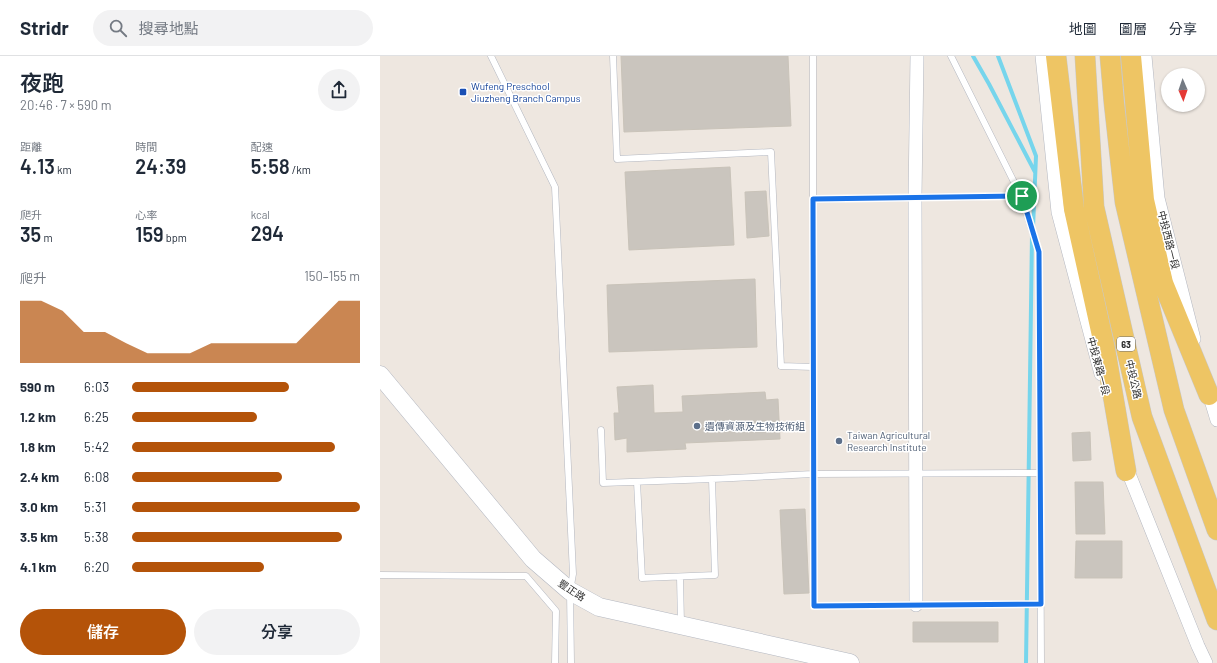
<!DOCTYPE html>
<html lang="zh-TW">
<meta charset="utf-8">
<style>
body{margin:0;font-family:Barlow,"Noto Sans TC",sans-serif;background:#f2f2f3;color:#1f2937;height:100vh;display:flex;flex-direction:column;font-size:15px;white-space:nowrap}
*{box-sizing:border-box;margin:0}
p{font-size:13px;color:#747a83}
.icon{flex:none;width:22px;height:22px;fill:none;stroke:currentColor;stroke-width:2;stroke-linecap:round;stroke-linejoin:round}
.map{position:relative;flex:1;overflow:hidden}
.drawer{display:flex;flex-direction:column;background:#fff;width:380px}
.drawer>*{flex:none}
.needle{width:26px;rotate:178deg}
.buttons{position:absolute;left:781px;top:12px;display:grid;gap:8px}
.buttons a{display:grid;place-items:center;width:44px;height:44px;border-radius:50%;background:#fff;box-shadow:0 1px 3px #0004;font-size:20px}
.pin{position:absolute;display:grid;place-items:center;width:34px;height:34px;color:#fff;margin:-17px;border:2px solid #fff;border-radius:50%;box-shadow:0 1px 4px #0007}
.round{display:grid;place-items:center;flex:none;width:42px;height:42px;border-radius:21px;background:#f2f2f3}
.overview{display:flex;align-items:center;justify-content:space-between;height:68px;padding:0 20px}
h1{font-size:22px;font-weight:600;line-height:30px}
.metrics{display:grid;grid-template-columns:repeat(3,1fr);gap:6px;height:68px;padding:4px 20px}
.metrics div{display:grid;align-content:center}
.metrics b{font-size:20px;font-weight:600}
.metrics small{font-size:11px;font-weight:400}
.metrics p{font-size:11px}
.chart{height:112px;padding:8px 20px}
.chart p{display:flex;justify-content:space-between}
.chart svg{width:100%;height:72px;margin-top:4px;fill:#b45309;opacity:.7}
.cta{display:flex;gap:8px;margin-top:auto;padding:8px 20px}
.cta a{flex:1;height:46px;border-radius:24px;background:#b45309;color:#fff;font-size:16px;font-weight:600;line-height:46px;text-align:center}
.cta a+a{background:#f2f2f3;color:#1f2937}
ul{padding:0 20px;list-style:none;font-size:13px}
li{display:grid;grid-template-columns:64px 48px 1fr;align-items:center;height:30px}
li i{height:10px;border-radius:5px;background:#b45309}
header{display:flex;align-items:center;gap:24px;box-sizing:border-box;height:56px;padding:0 20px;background:#fff;border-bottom:1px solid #e0e1e3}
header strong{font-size:19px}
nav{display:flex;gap:22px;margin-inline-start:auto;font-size:14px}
.search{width:280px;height:36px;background:#f2f2f3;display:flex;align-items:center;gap:10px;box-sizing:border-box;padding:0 14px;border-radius:22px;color:#747a83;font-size:15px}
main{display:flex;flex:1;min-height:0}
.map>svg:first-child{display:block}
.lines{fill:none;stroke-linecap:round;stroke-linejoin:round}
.stream{stroke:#76d5ec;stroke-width:4}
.building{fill:#cac5be;stroke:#c9c3b9}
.lane-casing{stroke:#b3b7c0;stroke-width:7}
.street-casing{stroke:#b3b7c0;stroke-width:14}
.secondary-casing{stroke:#b3b7c0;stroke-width:19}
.primary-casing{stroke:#c8c8c8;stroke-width:21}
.lane{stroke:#fff;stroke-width:6}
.street{stroke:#fff;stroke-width:13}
.secondary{stroke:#fff;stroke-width:18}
.primary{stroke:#eec564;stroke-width:20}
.route-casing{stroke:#fff;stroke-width:8}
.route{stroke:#1a73e8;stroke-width:5}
.transit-dot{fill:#1a4fb4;stroke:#fff;stroke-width:1.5}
.service-dot{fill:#5c6f8a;stroke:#fff;stroke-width:1.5}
.labels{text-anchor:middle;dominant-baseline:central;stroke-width:3;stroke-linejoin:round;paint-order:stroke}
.shield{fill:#fff;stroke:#6c6c6c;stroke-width:1}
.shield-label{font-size:9px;font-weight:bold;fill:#2d2d2d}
.transit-label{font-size:10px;fill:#164399;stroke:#fff;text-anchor:start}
.street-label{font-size:10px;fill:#2d2d2d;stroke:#fff}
.service-label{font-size:10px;fill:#4e5e75;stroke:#fff;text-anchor:start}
</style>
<header>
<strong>Stridr</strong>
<div class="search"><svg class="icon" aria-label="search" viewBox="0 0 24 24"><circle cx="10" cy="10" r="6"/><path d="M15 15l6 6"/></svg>搜尋地點</div>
<nav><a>地圖</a><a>圖層</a><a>分享</a></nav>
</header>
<main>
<section class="drawer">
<div class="overview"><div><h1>夜跑</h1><p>20:46 · 7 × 590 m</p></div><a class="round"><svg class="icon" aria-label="share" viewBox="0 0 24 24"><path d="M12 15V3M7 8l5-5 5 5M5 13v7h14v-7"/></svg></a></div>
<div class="metrics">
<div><p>距離</p><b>4.13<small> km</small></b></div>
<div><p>時間</p><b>24:39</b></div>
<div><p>配速</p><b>5:58<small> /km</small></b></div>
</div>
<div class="metrics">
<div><p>爬升</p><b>35<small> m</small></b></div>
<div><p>心率</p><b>159<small> bpm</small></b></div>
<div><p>kcal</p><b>294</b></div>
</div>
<div class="chart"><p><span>爬升</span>150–155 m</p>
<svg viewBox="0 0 160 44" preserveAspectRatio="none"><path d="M0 44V6L10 6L20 12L30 25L40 25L50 32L60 38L70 38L80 38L90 32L100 32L110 32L120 32L130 32L140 19L150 6L160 6V44z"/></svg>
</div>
<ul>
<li><b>590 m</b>6:03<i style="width:69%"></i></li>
<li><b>1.2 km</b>6:25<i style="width:55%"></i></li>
<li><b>1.8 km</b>5:42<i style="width:89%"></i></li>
<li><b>2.4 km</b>6:08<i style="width:66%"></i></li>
<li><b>3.0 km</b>5:31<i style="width:100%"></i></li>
<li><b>3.5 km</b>5:38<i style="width:92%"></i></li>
<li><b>4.1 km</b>6:20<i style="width:58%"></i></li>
</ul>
<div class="cta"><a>儲存</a><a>分享</a></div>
</section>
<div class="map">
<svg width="837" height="607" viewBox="0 0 837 607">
<rect width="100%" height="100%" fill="#eee7e0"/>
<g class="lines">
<path class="stream" d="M593,0l16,28 46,88
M618,0l38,100 -3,72
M646,607l6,-428"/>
</g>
<path class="building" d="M241,0h167l3,70 -167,6z
M350,111l4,78 -105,5 -4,-78z
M386,135l3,45 -22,2 -2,-46z
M375,223l2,68 -148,5 -2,-67z
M273,329l1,28 29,-1 -1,-16 83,-4 1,8 12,-1 2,40 -95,4 1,6 -59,3v-14l-12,2 -1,-27h5l-2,-26z
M710,376l1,28 -18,1 -1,-28z
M695,426h28l2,52h-29z
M425,453l4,84 -25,1 -4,-84z
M696,485h46v37h-47z
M533,566h85v20h-85z"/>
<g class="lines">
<defs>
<path id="lane" d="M111,0l64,131 18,387 -3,17 1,72
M233,0l4,103 154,-7 10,214 32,1 1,239 227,-2
M571,0l70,140 18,56 2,411
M433,143l208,-3
M433,311v-311
M221,374l2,53 109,-4 101,-5 227,-1
M257,426l5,96 73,-3 -3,-96
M0,519l146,1 30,35 -1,52
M300,521l1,47"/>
<path id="street" d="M662,0l16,156 43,162
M765,0l13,142 36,141
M827,331l10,33
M745,408l73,182 8,17
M536,549l-1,-408 2,-141"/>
<path id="secondary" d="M0,319l153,184 37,32 29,16 251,56"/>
<path id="primary" d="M676,0l18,153 31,140 21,122
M705,0l9,151 48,210 75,203
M730,0l4,47 11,99 49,208 43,120
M751,0l13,144 19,83 46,112"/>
</defs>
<use href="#lane" class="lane-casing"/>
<use href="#street" class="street-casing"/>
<use href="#secondary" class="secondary-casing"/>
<use href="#primary" class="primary-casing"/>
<use href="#lane" class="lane"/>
<use href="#street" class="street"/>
<use href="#secondary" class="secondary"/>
<use href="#primary" class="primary"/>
</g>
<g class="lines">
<defs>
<path id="route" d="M642,140l17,56 2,352 -227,2 -1,-407z"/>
</defs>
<use href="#route" class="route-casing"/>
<use href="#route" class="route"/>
</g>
<rect class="transit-dot" x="79" y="32" width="8" height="8" rx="2"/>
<g class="service-dot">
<circle cx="317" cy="370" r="4"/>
<circle cx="459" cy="385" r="4"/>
</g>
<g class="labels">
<rect class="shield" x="737" y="281" width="18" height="14" rx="3"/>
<g class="shield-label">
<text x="746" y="288">63</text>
</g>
<g class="transit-label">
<text x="91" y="30">Wufeng Preschool<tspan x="91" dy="12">Jiuzheng Branch Campus</tspan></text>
</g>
<g class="street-label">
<text transform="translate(789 184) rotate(76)">中投西路一段</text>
<text transform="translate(719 310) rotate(75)">中投東路一段</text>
<text transform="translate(754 323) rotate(77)">中投公路</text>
<text transform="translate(192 534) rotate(34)">豐正路</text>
</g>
<g class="service-label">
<text x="325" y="370">遺傳資源及生物技術組</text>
<text x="467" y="379">Taiwan Agricultural<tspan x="467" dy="12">Research Institute</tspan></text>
</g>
</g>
</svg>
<div class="buttons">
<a><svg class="needle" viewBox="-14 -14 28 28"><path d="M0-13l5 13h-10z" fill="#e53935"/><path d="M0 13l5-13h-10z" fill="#747a83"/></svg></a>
</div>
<div class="pin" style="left:642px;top:140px;background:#1e9e55"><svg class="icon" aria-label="arrive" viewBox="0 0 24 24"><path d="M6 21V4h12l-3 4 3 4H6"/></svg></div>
</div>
</main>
